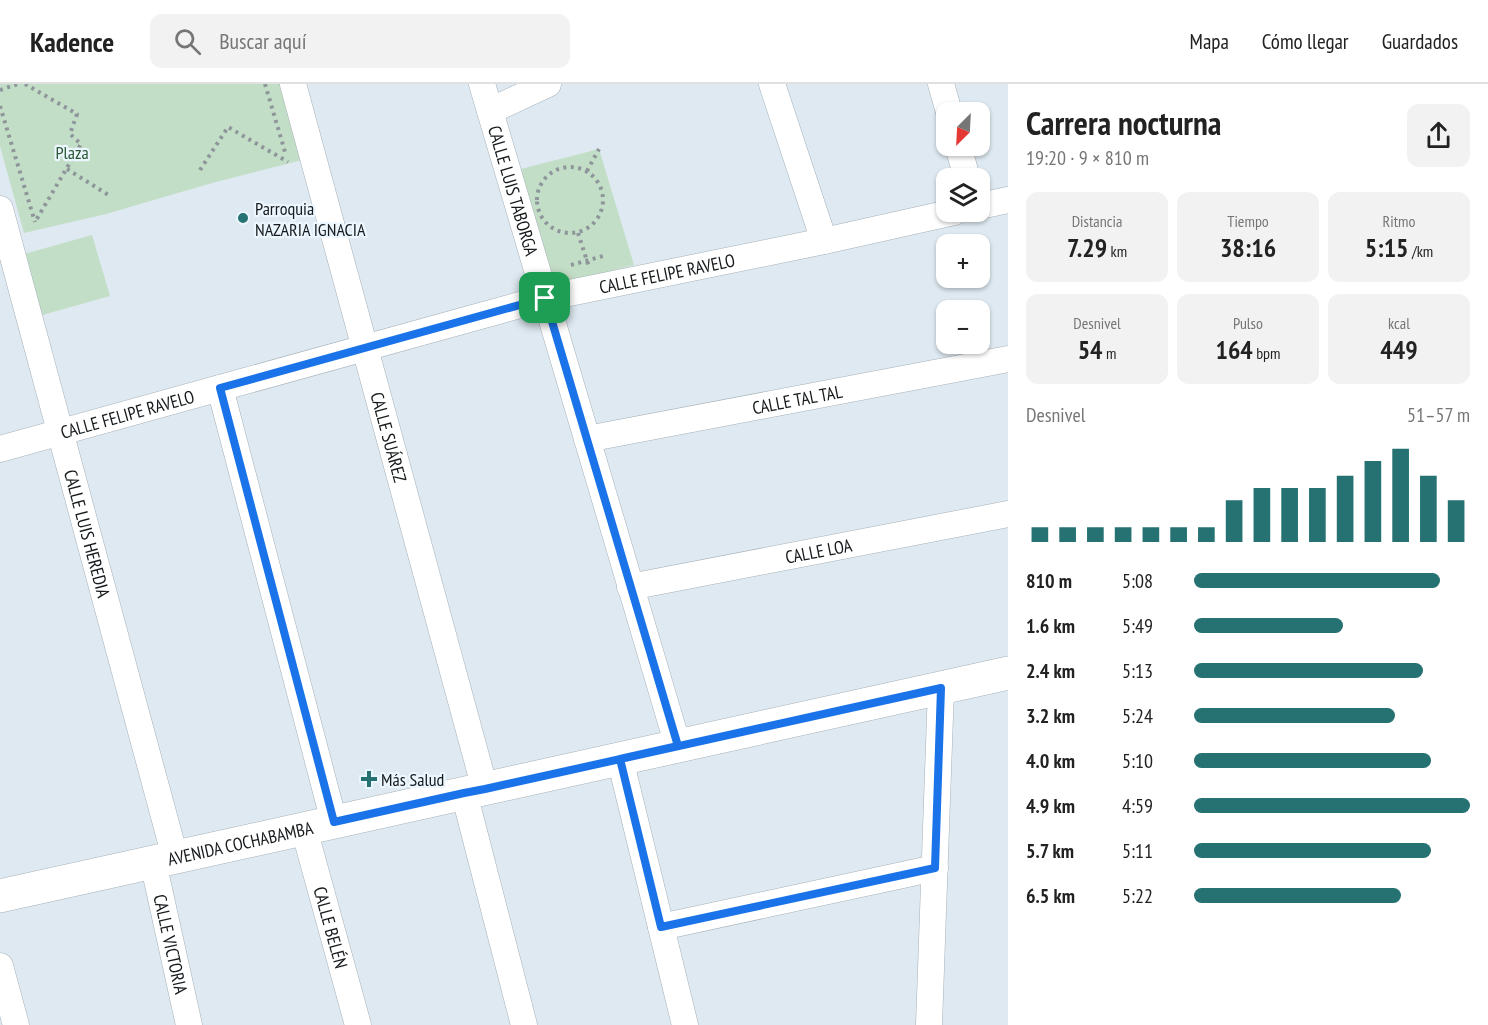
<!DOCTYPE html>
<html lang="es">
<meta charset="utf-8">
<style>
body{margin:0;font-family:"PT Sans Narrow",sans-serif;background:#f2f2f2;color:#222;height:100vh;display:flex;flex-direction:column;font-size:22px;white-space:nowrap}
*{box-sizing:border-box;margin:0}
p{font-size:20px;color:#767676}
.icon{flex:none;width:33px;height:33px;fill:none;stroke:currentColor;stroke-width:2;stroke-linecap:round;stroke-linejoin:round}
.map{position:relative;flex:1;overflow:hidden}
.side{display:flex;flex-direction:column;background:#fff;width:480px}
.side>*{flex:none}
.needle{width:39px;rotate:204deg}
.tools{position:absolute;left:936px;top:18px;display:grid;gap:12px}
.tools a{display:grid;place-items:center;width:54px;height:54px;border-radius:12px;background:#fff;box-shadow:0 2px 4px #0004;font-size:30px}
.pin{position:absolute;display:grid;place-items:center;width:51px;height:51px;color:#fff;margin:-26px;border-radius:12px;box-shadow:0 3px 9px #0006}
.round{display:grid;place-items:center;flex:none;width:63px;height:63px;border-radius:12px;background:#f2f2f2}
.head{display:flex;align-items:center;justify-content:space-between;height:102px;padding:0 18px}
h1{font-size:33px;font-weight:800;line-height:45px}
.stats{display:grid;grid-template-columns:repeat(3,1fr);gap:9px;height:102px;padding:6px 18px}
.stats div{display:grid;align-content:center;border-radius:12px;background:#f2f2f2;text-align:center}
.stats b{font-size:26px;font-weight:800}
.stats small{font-size:16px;font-weight:400}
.stats p{font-size:16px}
.chart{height:168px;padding:12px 18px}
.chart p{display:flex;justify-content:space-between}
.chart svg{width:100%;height:108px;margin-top:6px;stroke:#267172;stroke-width:6}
ul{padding:0 18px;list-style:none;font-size:20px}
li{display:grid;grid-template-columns:96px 72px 1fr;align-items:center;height:45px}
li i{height:15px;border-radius:8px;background:#267172}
header{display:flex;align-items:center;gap:36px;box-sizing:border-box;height:84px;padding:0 30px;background:#fff;border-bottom:2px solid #e0e0e0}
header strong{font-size:28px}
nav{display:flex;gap:33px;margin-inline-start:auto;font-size:21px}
.search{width:420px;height:54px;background:#f2f2f2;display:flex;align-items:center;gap:15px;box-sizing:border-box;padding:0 21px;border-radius:12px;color:#767676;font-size:22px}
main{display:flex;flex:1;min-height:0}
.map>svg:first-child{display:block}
.green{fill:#c3dec6}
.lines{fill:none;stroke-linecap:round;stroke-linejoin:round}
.street-casing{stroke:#a6b1b9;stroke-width:27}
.secondary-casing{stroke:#a6b1b9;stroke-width:34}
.path{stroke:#8e969b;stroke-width:4;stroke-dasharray:3 4.5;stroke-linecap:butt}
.street{stroke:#fff;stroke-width:26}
.secondary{stroke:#fff;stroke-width:33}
.route-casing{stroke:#fff;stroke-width:12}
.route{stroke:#1a73e8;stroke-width:8}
.poi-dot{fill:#267172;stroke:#ebf6ff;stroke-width:2}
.labels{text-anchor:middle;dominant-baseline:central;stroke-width:4.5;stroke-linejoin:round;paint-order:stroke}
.park-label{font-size:18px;fill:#2a5933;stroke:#ebf6ff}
.street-label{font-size:18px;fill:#161a1c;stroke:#ebf6ff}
.poi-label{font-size:18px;fill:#161a1c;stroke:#ebf6ff;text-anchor:start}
</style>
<header>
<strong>Kadence</strong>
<div class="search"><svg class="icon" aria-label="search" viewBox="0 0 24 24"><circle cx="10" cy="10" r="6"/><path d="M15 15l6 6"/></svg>Buscar aquí</div>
<nav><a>Mapa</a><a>Cómo llegar</a><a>Guardados</a></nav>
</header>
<main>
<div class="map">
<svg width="1008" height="941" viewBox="0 0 1008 941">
<rect width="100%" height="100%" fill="#dee9f1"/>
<path class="green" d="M0,0h281l21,76 -90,23 -106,31 -82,19 -24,-87z
M599,65l35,116 -83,21 -30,-117z
M92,151l18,61 -89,25 -18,-61z"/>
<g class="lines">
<defs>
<g id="street">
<path id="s1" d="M293,0l192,705"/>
<path id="s2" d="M482,0l196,662"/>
<path d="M772,0l52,157"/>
<path d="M941,0l8,28"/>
<path d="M490,27l58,-27"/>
<path d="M958,62l9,32"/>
<path d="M980,122l28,-6"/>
<path id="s3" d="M0,125l175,648"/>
<path d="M220,304l114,434"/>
<path id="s4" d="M587,355l421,-80"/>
<path id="s5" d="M0,365l545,-151 279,-57 130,-29"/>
<path id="s6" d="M630,503l378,-73"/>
<path d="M620,675l65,266"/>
<path d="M464,709l60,232"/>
<path id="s7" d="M304,745l54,196"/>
<path id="s8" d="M153,778l36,163"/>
<path d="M661,843l274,-59"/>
<path d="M0,882l16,59"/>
<path d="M929,941l12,-337"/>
</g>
<g id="secondary">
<path id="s9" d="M0,812l1008,-223"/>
</g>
</defs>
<use href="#street" class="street-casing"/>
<use href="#secondary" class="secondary-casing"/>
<path class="path" d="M25,0l52,30 -7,20 11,10 -46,78
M265,0l20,68
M0,6l18,-6
M0,22l35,116
M537 116a33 33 0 1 1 66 0a33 33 0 1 1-66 0Z
M67,85l43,27
M200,86l28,-43 60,35
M587,87l12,-22
M578,149l11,34
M571,181l32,-9"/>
<use href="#street" class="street"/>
<use href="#secondary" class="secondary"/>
</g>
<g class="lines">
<defs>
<path id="route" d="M545,214l-325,90 114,434 130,-29 21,-4 456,-101 -6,180 -274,59 -41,-168 58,-13 -133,-448"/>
</defs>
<use href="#route" class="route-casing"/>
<use href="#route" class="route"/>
</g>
<g class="poi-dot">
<circle cx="243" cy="134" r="6"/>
<path d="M366 686h6v6h6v6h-6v6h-6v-6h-6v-6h6z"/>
</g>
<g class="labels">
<g class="park-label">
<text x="72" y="68">Plaza</text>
</g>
<g class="street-label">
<text stroke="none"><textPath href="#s2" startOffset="111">CALLE LUIS TABORGA</textPath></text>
<text stroke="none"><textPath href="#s5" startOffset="690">CALLE FELIPE RAVELO</textPath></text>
<text stroke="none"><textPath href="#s4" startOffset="214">CALLE TAL TAL</textPath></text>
<text stroke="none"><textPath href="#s5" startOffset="132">CALLE FELIPE RAVELO</textPath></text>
<text stroke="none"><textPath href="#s1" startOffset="366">CALLE SUÁREZ</textPath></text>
<text stroke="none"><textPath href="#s3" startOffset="336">CALLE LUIS HEREDIA</textPath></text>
<text stroke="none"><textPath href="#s6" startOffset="192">CALLE LOA</textPath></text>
<text stroke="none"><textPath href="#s9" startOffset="246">AVENIDA COCHABAMBA</textPath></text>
<text stroke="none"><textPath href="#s7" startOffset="102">CALLE BELÉN</textPath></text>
<text stroke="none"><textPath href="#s8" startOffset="84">CALLE VICTORIA</textPath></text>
</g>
<g class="poi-label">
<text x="255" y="124">Parroquia<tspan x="255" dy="21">NAZARIA IGNACIA</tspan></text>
<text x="381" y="695">Más Salud</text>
</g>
</g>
</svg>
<div class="tools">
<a><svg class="needle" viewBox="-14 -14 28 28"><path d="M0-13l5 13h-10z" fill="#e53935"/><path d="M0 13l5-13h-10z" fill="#767676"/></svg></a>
<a><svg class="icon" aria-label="layers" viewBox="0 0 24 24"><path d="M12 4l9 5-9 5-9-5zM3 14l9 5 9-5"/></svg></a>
<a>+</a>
<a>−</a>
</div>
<div class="pin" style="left:545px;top:214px;background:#1e9e55"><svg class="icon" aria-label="arrive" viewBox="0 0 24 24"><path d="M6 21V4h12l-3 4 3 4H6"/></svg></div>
</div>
<section class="side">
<div class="head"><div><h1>Carrera nocturna</h1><p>19:20 · 9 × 810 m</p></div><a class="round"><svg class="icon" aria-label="share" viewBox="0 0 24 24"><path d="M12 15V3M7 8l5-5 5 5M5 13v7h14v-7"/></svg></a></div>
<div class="stats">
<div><p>Distancia</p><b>7.29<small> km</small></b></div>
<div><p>Tiempo</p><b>38:16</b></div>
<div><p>Ritmo</p><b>5:15<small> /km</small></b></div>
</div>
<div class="stats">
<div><p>Desnivel</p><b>54<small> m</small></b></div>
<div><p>Pulso</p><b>164<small> bpm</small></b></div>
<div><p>kcal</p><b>449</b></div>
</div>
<div class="chart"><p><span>Desnivel</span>51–57 m</p>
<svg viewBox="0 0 160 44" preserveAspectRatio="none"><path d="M5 44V38M15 44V38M25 44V38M35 44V38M45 44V38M55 44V38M65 44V38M75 44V27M85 44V22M95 44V22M105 44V22M115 44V17M125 44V11M135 44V6M145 44V17M155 44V27"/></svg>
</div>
<ul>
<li><b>810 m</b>5:08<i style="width:89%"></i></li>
<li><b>1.6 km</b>5:49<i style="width:54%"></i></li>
<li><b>2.4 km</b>5:13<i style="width:83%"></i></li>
<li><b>3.2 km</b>5:24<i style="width:73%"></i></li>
<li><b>4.0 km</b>5:10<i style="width:86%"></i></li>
<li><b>4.9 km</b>4:59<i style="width:100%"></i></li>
<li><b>5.7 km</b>5:11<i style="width:86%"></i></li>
<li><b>6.5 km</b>5:22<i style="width:75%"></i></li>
</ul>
</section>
</main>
